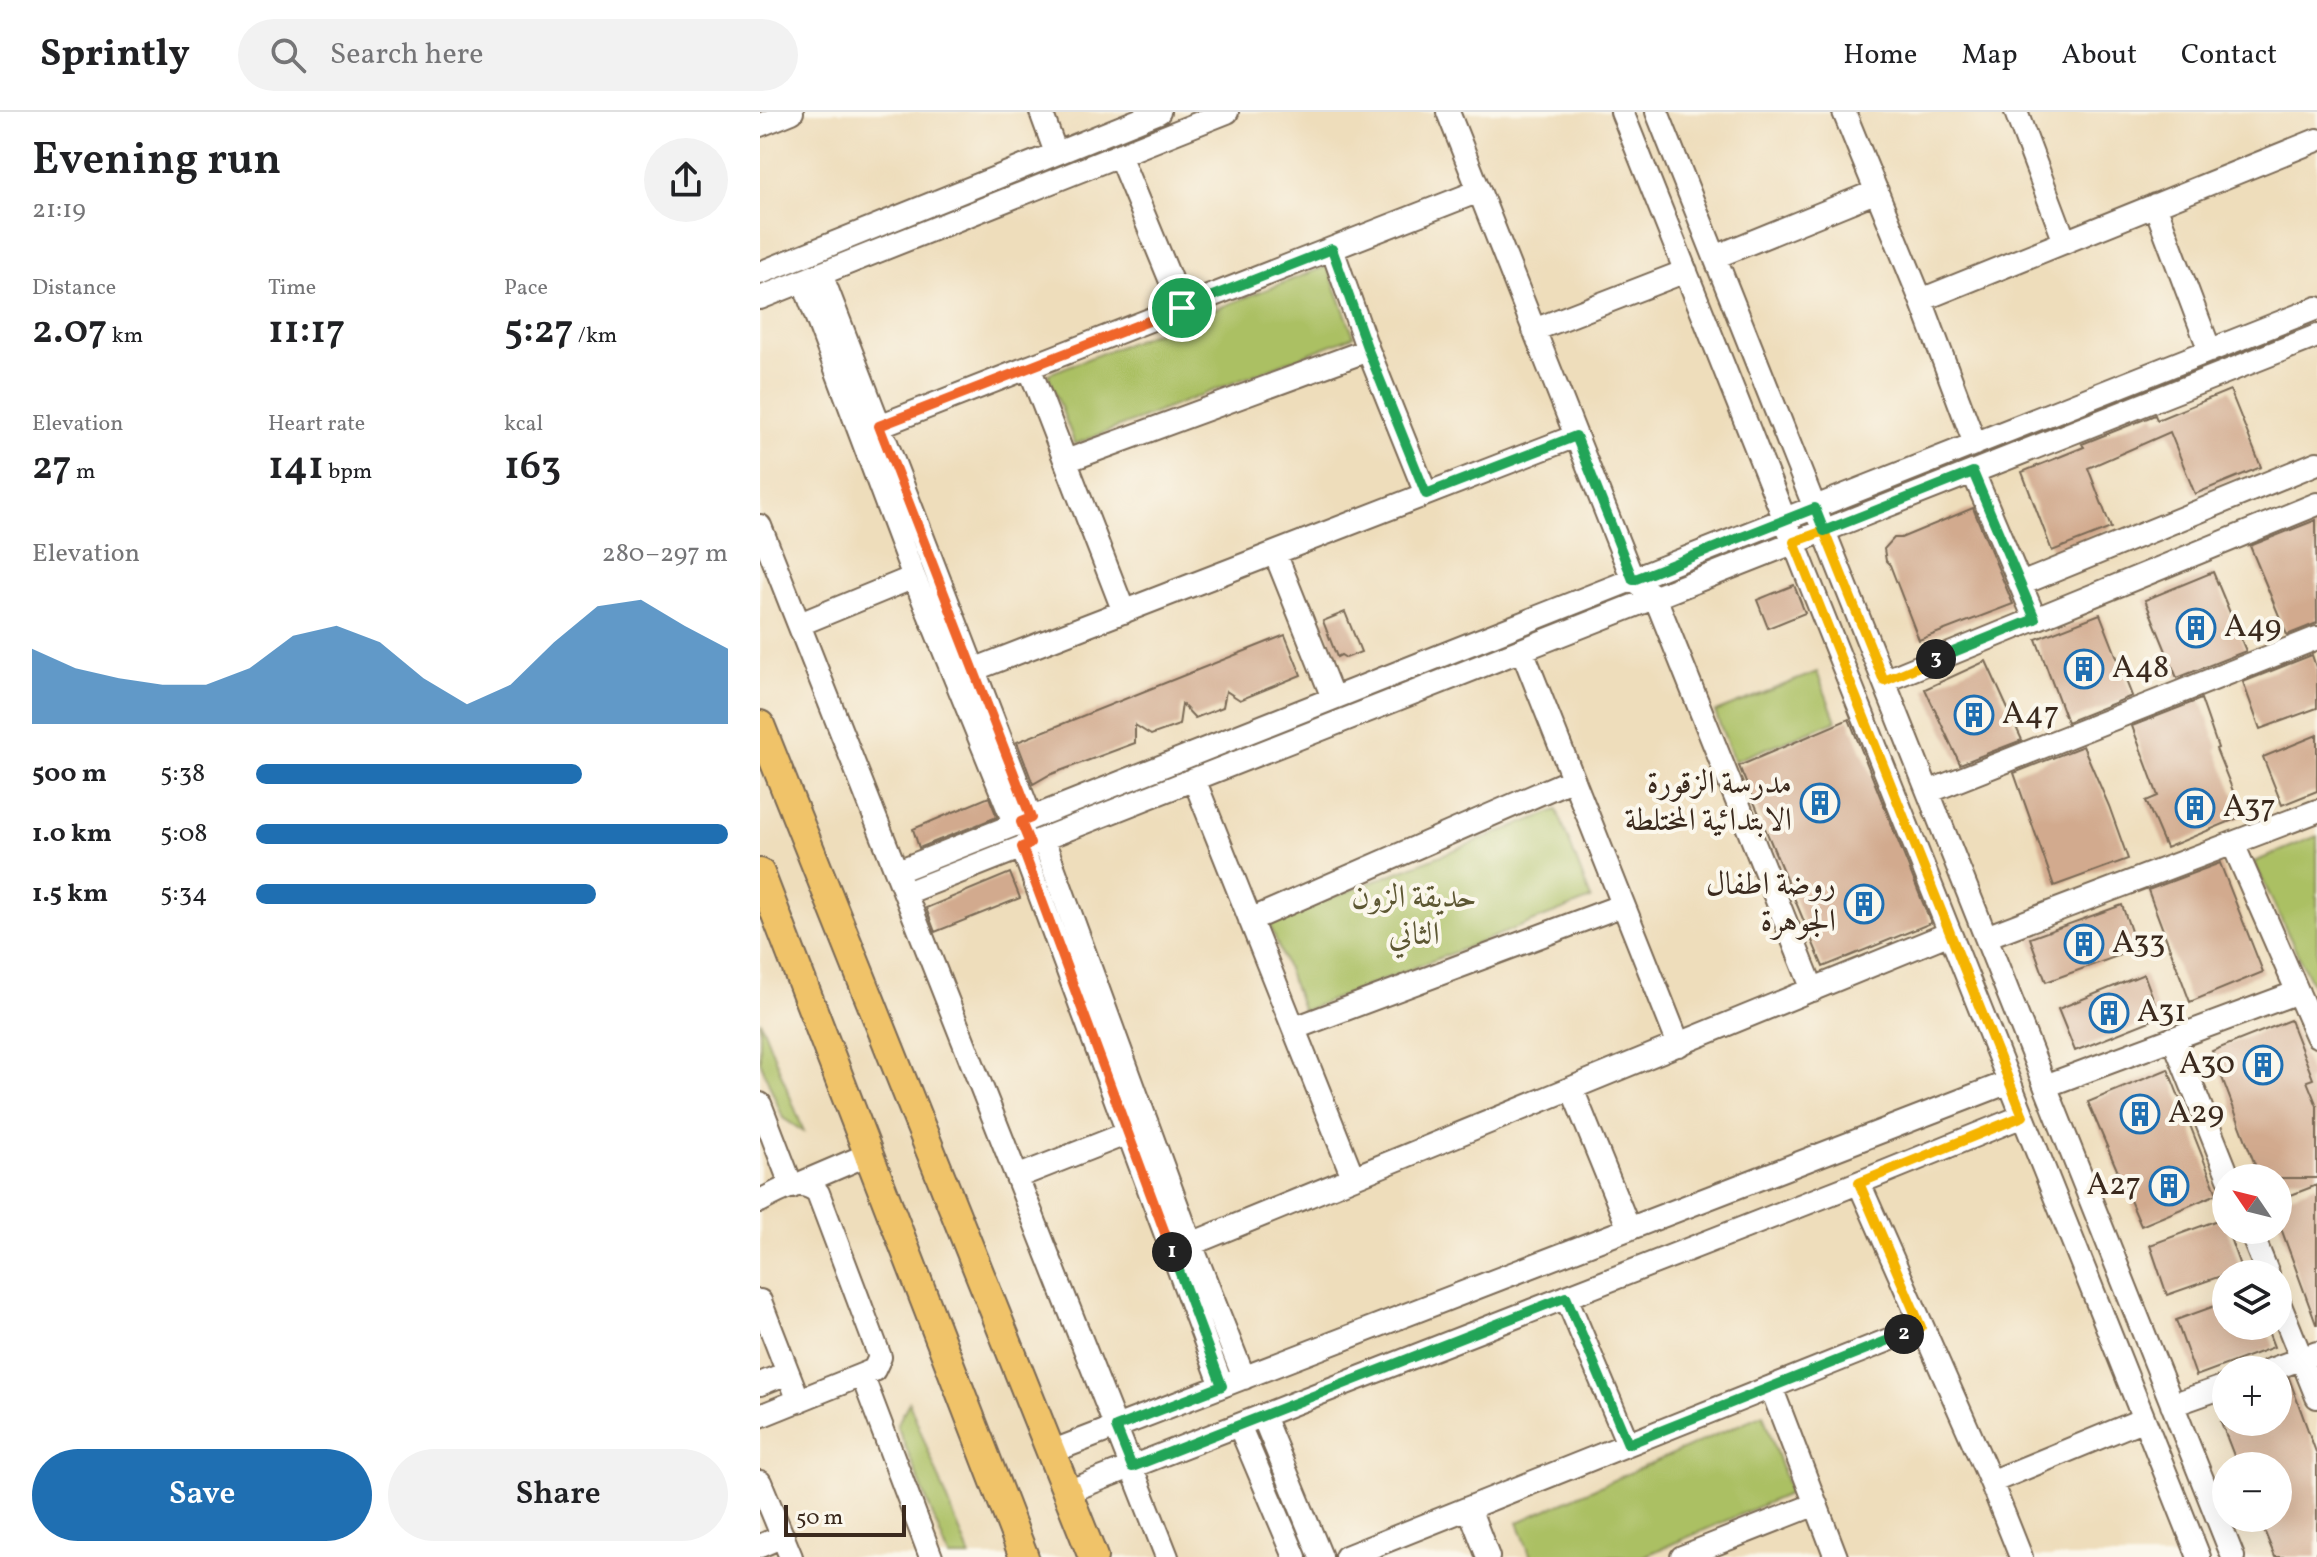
<!DOCTYPE html>
<meta charset="utf-8">
<style>
body{margin:0;font-family:Vollkorn,Amiri,serif;background:#f2f2f2;color:#202124;height:100vh;display:flex;flex-direction:column;font-size:30px;white-space:nowrap}
*{box-sizing:border-box;margin:0}
p{font-size:26px;color:#757577}
.icon{flex:none;width:44px;height:44px;fill:none;stroke:currentColor;stroke-width:2;stroke-linecap:round;stroke-linejoin:round}
.map{position:relative;flex:1;overflow:hidden}
.details{display:flex;flex-direction:column;background:#fff;width:760px}
.details>*{flex:none}
.needle{width:52px;rotate:305deg}
.buttons{position:absolute;left:1452px;top:1052px;display:grid;gap:16px}
.buttons a{display:grid;place-items:center;width:80px;height:80px;border-radius:50%;background:#fff;box-shadow:0 8px 32px #0002;font-size:40px}
.scale{position:absolute;left:24px;bottom:20px;width:122px;box-sizing:border-box;padding-left:8px;border:4px solid #3b2a1e;border-top:0;font-size:22px;line-height:28px;white-space:nowrap;color:#3b2a1e;-webkit-text-stroke:6px #fbf7ec;paint-order:stroke}
.pin{position:absolute;display:grid;place-items:center;width:68px;height:68px;color:#fff;margin:-34px;border:4px solid #fff;border-radius:50%;box-shadow:0 2px 8px #0007}
.km{position:absolute;width:40px;height:40px;margin:-20px;border-radius:50%;background:#222;color:#fff;font-size:22px;line-height:40px;text-align:center}
.round{display:grid;place-items:center;flex:none;width:84px;height:84px;border-radius:42px;background:#f2f2f2}
.summary{display:flex;align-items:center;justify-content:space-between;height:136px;padding:0 32px}
h1{font-size:44px;font-weight:600;line-height:60px}
.metrics{display:grid;grid-template-columns:repeat(3,1fr);gap:12px;height:136px;padding:8px 32px}
.metrics div{display:grid;align-content:center}
.metrics b{font-size:40px;font-weight:600}
.metrics small{font-size:22px;font-weight:400}
.metrics p{font-size:22px}
.chart{height:224px;padding:16px 32px}
.chart p{display:flex;justify-content:space-between}
.chart svg{width:100%;height:144px;margin-top:8px;fill:#1f6fb2;opacity:.7}
.button{display:flex;gap:16px;margin-top:auto;padding:16px 32px}
.button a{flex:1;height:92px;border-radius:48px;background:#1f6fb2;color:#fff;font-size:32px;font-weight:600;line-height:92px;text-align:center}
.button a+a{background:#f2f2f2;color:#202124}
ul{padding:0 32px;list-style:none;font-size:26px}
li{display:grid;grid-template-columns:128px 96px 1fr;align-items:center;height:60px}
li i{height:20px;border-radius:10px;background:#1f6fb2}
header{display:flex;align-items:center;gap:48px;box-sizing:border-box;height:112px;padding:0 40px;background:#fff;border-bottom:2px solid #e0e0e0}
header strong{font-size:38px}
nav{display:flex;gap:44px;margin-inline-start:auto;font-size:28px}
.search{width:560px;height:72px;background:#f2f2f2;display:flex;align-items:center;gap:20px;box-sizing:border-box;padding:0 28px;border-radius:44px;color:#757577;font-size:30px}
main{display:flex;flex:1;min-height:0}
.map>svg:first-child{display:block}
.green{fill:#abc064;stroke:#737541;stroke-width:2}
.building{fill:#d2aa8e}
.lines{fill:none;stroke-linecap:round;stroke-linejoin:round}
.minor-casing{stroke:#7a6955;stroke-width:26}
.major-casing{stroke:#7a6955;stroke-width:32}
.minor{stroke:#fff;stroke-width:22}
.major{stroke:#f0c369;stroke-width:28}
.split-1-casing{stroke:#fff;stroke-width:16}
.split-2-casing{stroke:#fff;stroke-width:16}
.split-3-casing{stroke:#fff;stroke-width:16}
.split-4-casing{stroke:#fff;stroke-width:16}
.split-1{stroke:#f0652b;stroke-width:10}
.split-2{stroke:#22a559;stroke-width:10}
.split-3{stroke:#f5b400;stroke-width:10}
.split-4{stroke:#22a559;stroke-width:10}
.labels{text-anchor:middle;dominant-baseline:central;stroke-width:8;stroke-linejoin:round;paint-order:stroke}
.poi-label{font-size:32px;fill:#3b2a1e;stroke:#fbf7ec;text-anchor:start}
.park-label{font-size:32px;fill:#5d5733;stroke:#fbf7ec}
</style>
<header>
<strong>Sprintly</strong>
<div class="search"><svg class="icon" aria-label="search" viewBox="0 0 24 24"><circle cx="10" cy="10" r="6"/><path d="M15 15l6 6"/></svg>Search here</div>
<nav><a>Home</a><a>Map</a><a>About</a><a>Contact</a></nav>
</header>
<main>
<section class="details">
<div class="summary"><div><h1>Evening run</h1><p>21:19</p></div><a class="round"><svg class="icon" aria-label="share" viewBox="0 0 24 24"><path d="M12 15V3M7 8l5-5 5 5M5 13v7h14v-7"/></svg></a></div>
<div class="metrics">
<div><p>Distance</p><b>2.07<small> km</small></b></div>
<div><p>Time</p><b>11:17</b></div>
<div><p>Pace</p><b>5:27<small> /km</small></b></div>
</div>
<div class="metrics">
<div><p>Elevation</p><b>27<small> m</small></b></div>
<div><p>Heart rate</p><b>141<small> bpm</small></b></div>
<div><p>kcal</p><b>163</b></div>
</div>
<div class="chart"><p><span>Elevation</span>280–297 m</p>
<svg viewBox="0 0 160 44" preserveAspectRatio="none"><path d="M0 44V21L10 27L20 30L30 32L40 32L50 27L60 17L70 14L80 19L90 30L100 38L110 32L120 19L130 8L140 6L150 14L160 21V44z"/></svg>
</div>
<ul>
<li><b>500 m</b>5:38<i style="width:69%"></i></li>
<li><b>1.0 km</b>5:08<i style="width:100%"></i></li>
<li><b>1.5 km</b>5:34<i style="width:72%"></i></li>
</ul>
<div class="button"><a>Save</a><a>Share</a></div>
</section>
<div class="map">
<svg width="1557" height="1445" viewBox="0 0 1557 1445">
<rect width="100%" height="100%" fill="#fbf7ec"/>
<filter id="ink" filterUnits="userSpaceOnUse"><feTurbulence type="fractalNoise" baseFrequency=".0125" numOctaves="2"/><feDisplacementMap in="SourceGraphic" scale="16" xChannelSelector="R" yChannelSelector="G"/><feConvolveMatrix kernelMatrix="1 2 1 2 8 2 1 2 1" color-interpolation-filters="sRGB"/></filter>
<filter id="wash" filterUnits="userSpaceOnUse"><feTurbulence type="fractalNoise" baseFrequency=".006" numOctaves="4" result="noise"/><feDisplacementMap in="SourceGraphic" scale="32" xChannelSelector="R" yChannelSelector="G"/><feGaussianBlur stdDeviation="1.8" result="paint"/><feColorMatrix in="noise" values="0 0 0 0 0 0 0 0 0 0 0 0 0 0 0 0 0 1.4 0 .05"/><feComposite in="paint" operator="in"/></filter>
<g filter="url(#wash)">
<rect width="100%" height="100%" fill="#edb"/>
<path class="green" d="M567,154l27,70 -279,108 -27,-70z
M1057,560l19,49 -102,40 -19,-49z
M797,698l34,89 -288,112 -34,-89z
M1557,724v159l-63,-133z
M0,908l44,112 -21,-14 -23,-57z
M149,1290l61,155h-21l-52,-132z
M1003,1302l27,79 -148,64h-111l-13,-35z"/>
<g id="blocks">
<path class="building" d="M1470,278l31,77 -66,27 -25,-62 -82,36 23,60 -59,23 -30,-79 62,-25 -2,-3 73,-29 2,5z
M1213,396l40,96 -94,36 -29,-75 -4,-4 -2,-12 10,-11h7z
M1556,408l1,103 -30,12 -37,-89z
M1453,460l33,79 -69,27 -32,-78z
M1034,473l11,28 -37,15 -11,-28z
M585,500l16,40 -15,6 -5,-3 -4,2 -14,-36z
M1340,502l32,82 -65,26 -31,-83z
M525,523l16,40 -61,25 -14,-9 -3,16 -28,11 -13,-14 -3,21 -28,10 -16,-10v18l-86,32 -16,9 -16,-42z
M1552,543l5,15v38l-57,21 -17,-47z
M1226,549l36,79 -62,24 -35,-75z
M1441,587l17,49 -2,1 27,67 -77,32 -20,-47 12,-5 -26,-70z
M1089,607l82,204 -108,44 -84,-201z
M1557,623v56l-35,14 -19,-48z
M1323,634l26,60 19,53 -74,27 -40,-113z
M229,685l8,20 -78,31 -6,-19z
M1460,751l43,109 -73,30 -42,-112z
M250,761l10,25 -85,34 -9,-24z
M1362,793l15,44 -91,33 -16,-44z
M1384,862l16,43 -85,34 -17,-42z
M1530,908l23,59 -6,2 10,25v72h-57l-48,-127z
M1408,957l49,125 -76,32 -53,-124z
M1557,1073v139h-1l-38,-104v-20z
M1463,1106l18,51 -74,26 -17,-50z
M1466,1190v24h40l8,21 -78,29 -20,-56z
M1529,1266l28,77v102h-42l-16,-39h19v-52h-40l-17,-44h57v-40z"/>
</g>
</g>
<g filter="url(#ink)">
<use href="#blocks" fill-opacity="0" stroke="#7a6955" stroke-width="2"/>
<g class="lines">
<defs>
<path id="minor" d="M281,0l15,41
M688,0l185,468 22,17 158,393
M862,0l577,1445
M897,0l576,1445
M1084,0l77,188 54,144
M1256,0l49,130
M0,13l32,-13
M359,43l63,153
M1395,93l55,146
M572,137l36,101 58,144
M955,145l162,-66
M0,161l399,-161
M61,162l210,544
M43,169l111,296 101,248
M0,186l467,-186
M1161,188l396,-160
M774,218l152,-59
M269,255l95,245
M119,314l600,-235
M306,349l302,-111
M1213,360l62,147
M0,414l407,1031
M515,441l58,145
M1261,472l296,-121
M40,512l114,-47
M762,538l157,395
M213,558l603,-234
M1124,569l433,-177
M434,667l159,398
M1168,680l389,-154
M283,727l148,405 53,134
M1473,732l84,192
M262,735l200,539
M138,759l1419,-563
M146,781l1411,-557
M490,808l323,-141
M1226,825l331,-126
M535,916l328,-123
M1413,926l56,140
M1288,973l250,-93
M812,977l57,140
M0,992l32,83
M259,1064l109,-43
M1099,1071l132,299 30,75
M39,1072l70,-30
M0,1089c19,-9 40,-26 58,-8l62,164 -6,13 -114,46
M1490,1118l18,44
M431,1132l759,-311
M806,1185l62,147
M1518,1188l39,97
M0,1189l39,100
M1510,1258l47,-17
M102,1263l69,182
M0,1272l27,-11
M1011,1275l65,170
M1412,1293l54,-19
M503,1304l58,141
M479,1313l56,132
M291,1340l958,-370
M0,1370l31,75
M1231,1370l153,-63
M307,1380l776,-303 180,-73
M709,1396l19,49
M0,1434l23,-10
M586,1445l575,-230
M922,1445l134,-53"/>
<path id="major" d="M0,613l333,832
M0,761l264,684"/>
</defs>
<use href="#minor" class="minor-casing"/>
<use href="#major" class="major-casing"/>
<use href="#minor" class="minor"/>
<use href="#major" class="major"/>
</g>
</g>
<g class="lines" filter="url(#ink)">
<defs>
<path id="split-1" d="M412,1140l-150,-405 8,-3 -9,-22 10,-4 -152,-392 303,-118"/>
<path id="split-2" d="M412,1140l50,134 -106,41 16,40 434,-170 62,147 276,-110"/>
<path id="split-3" d="M1144,1222l17,-7 -62,-144 164,-67 -229,-574 30,-11 60,150 52,-22"/>
<path id="split-4" d="M422,196l150,-59 36,101 58,144 150,-58 57,144 182,-72 9,23 149,-59 62,147 -99,40"/>
</defs>
<use href="#split-1" class="split-1-casing"/>
<use href="#split-2" class="split-2-casing"/>
<use href="#split-3" class="split-3-casing"/>
<use href="#split-4" class="split-4-casing"/>
<use href="#split-1" class="split-1"/>
<use href="#split-2" class="split-2"/>
<use href="#split-3" class="split-3"/>
<use href="#split-4" class="split-4"/>
</g>
<defs>
<symbol id="building-ring" viewBox="-11 -11 22 22"><circle r="9.5" fill="#fbf7ec" stroke="#1f6fb2" stroke-width="1.5"/><path d="M-4-6H4V6H1V3H-1V6H-4ZM-2.5-4.3h1.7v1.8h-1.7ZM.8-4.3h1.7v1.8H.8ZM-2.5-1h1.7V.8h-1.7ZM.8-1h1.7V.8H.8Z" fill="#1f6fb2"/></symbol>
</defs>
<g fill-rule="evenodd">
<use href="#building-ring" x="1414" y="494" width="44" height="44"/>
<use href="#building-ring" x="1302" y="535" width="44" height="44"/>
<use href="#building-ring" x="1192" y="581" width="44" height="44"/>
<use href="#building-ring" x="1038" y="669" width="44" height="44"/>
<use href="#building-ring" x="1413" y="674" width="44" height="44"/>
<use href="#building-ring" x="1082" y="770" width="44" height="44"/>
<use href="#building-ring" x="1302" y="810" width="44" height="44"/>
<use href="#building-ring" x="1327" y="879" width="44" height="44"/>
<use href="#building-ring" x="1481" y="931" width="44" height="44"/>
<use href="#building-ring" x="1358" y="980" width="44" height="44"/>
<use href="#building-ring" x="1387" y="1052" width="44" height="44"/>
</g>
<g class="labels">
<g class="poi-label">
<text x="1464" y="516">A49</text>
<text x="1352" y="557">A48</text>
<text x="1242" y="603">A47</text>
<text x="1032" y="673" text-anchor="end">مدرسة الزقورة<tspan x="1032" dy="37">الابتدائية المختلطة</tspan></text>
<text x="1463" y="696">A37</text>
<text x="1076" y="774" text-anchor="end">روضة اطفال<tspan x="1076" dy="37">الجوهرة</tspan></text>
<text x="1352" y="832">A33</text>
<text x="1377" y="901">A31</text>
<text x="1475" y="953" text-anchor="end">A30</text>
<text x="1408" y="1002">A29</text>
<text x="1381" y="1074" text-anchor="end">A27</text>
</g>
<g class="park-label">
<text x="654" y="787">حديقة الزون<tspan x="654" dy="37">الثاني</tspan></text>
</g>
</g>
</svg>
<div class="buttons">
<a><svg class="needle" viewBox="-14 -14 28 28"><path d="M0-13l5 13h-10z" fill="#e53935"/><path d="M0 13l5-13h-10z" fill="#757577"/></svg></a>
<a><svg class="icon" aria-label="layers" viewBox="0 0 24 24"><path d="M12 4l9 5-9 5-9-5zM3 14l9 5 9-5"/></svg></a>
<a>+</a>
<a>−</a>
</div>
<div class="scale">50 m</div>
<div class="pin" style="left:422px;top:196px;background:#1e9e55"><svg class="icon" aria-label="arrive" viewBox="0 0 24 24"><path d="M6 21V4h12l-3 4 3 4H6"/></svg></div>
<b class="km" style="left:412px;top:1140px">1</b>
<b class="km" style="left:1144px;top:1222px">2</b>
<b class="km" style="left:1176px;top:547px">3</b>
</div>
</main>
